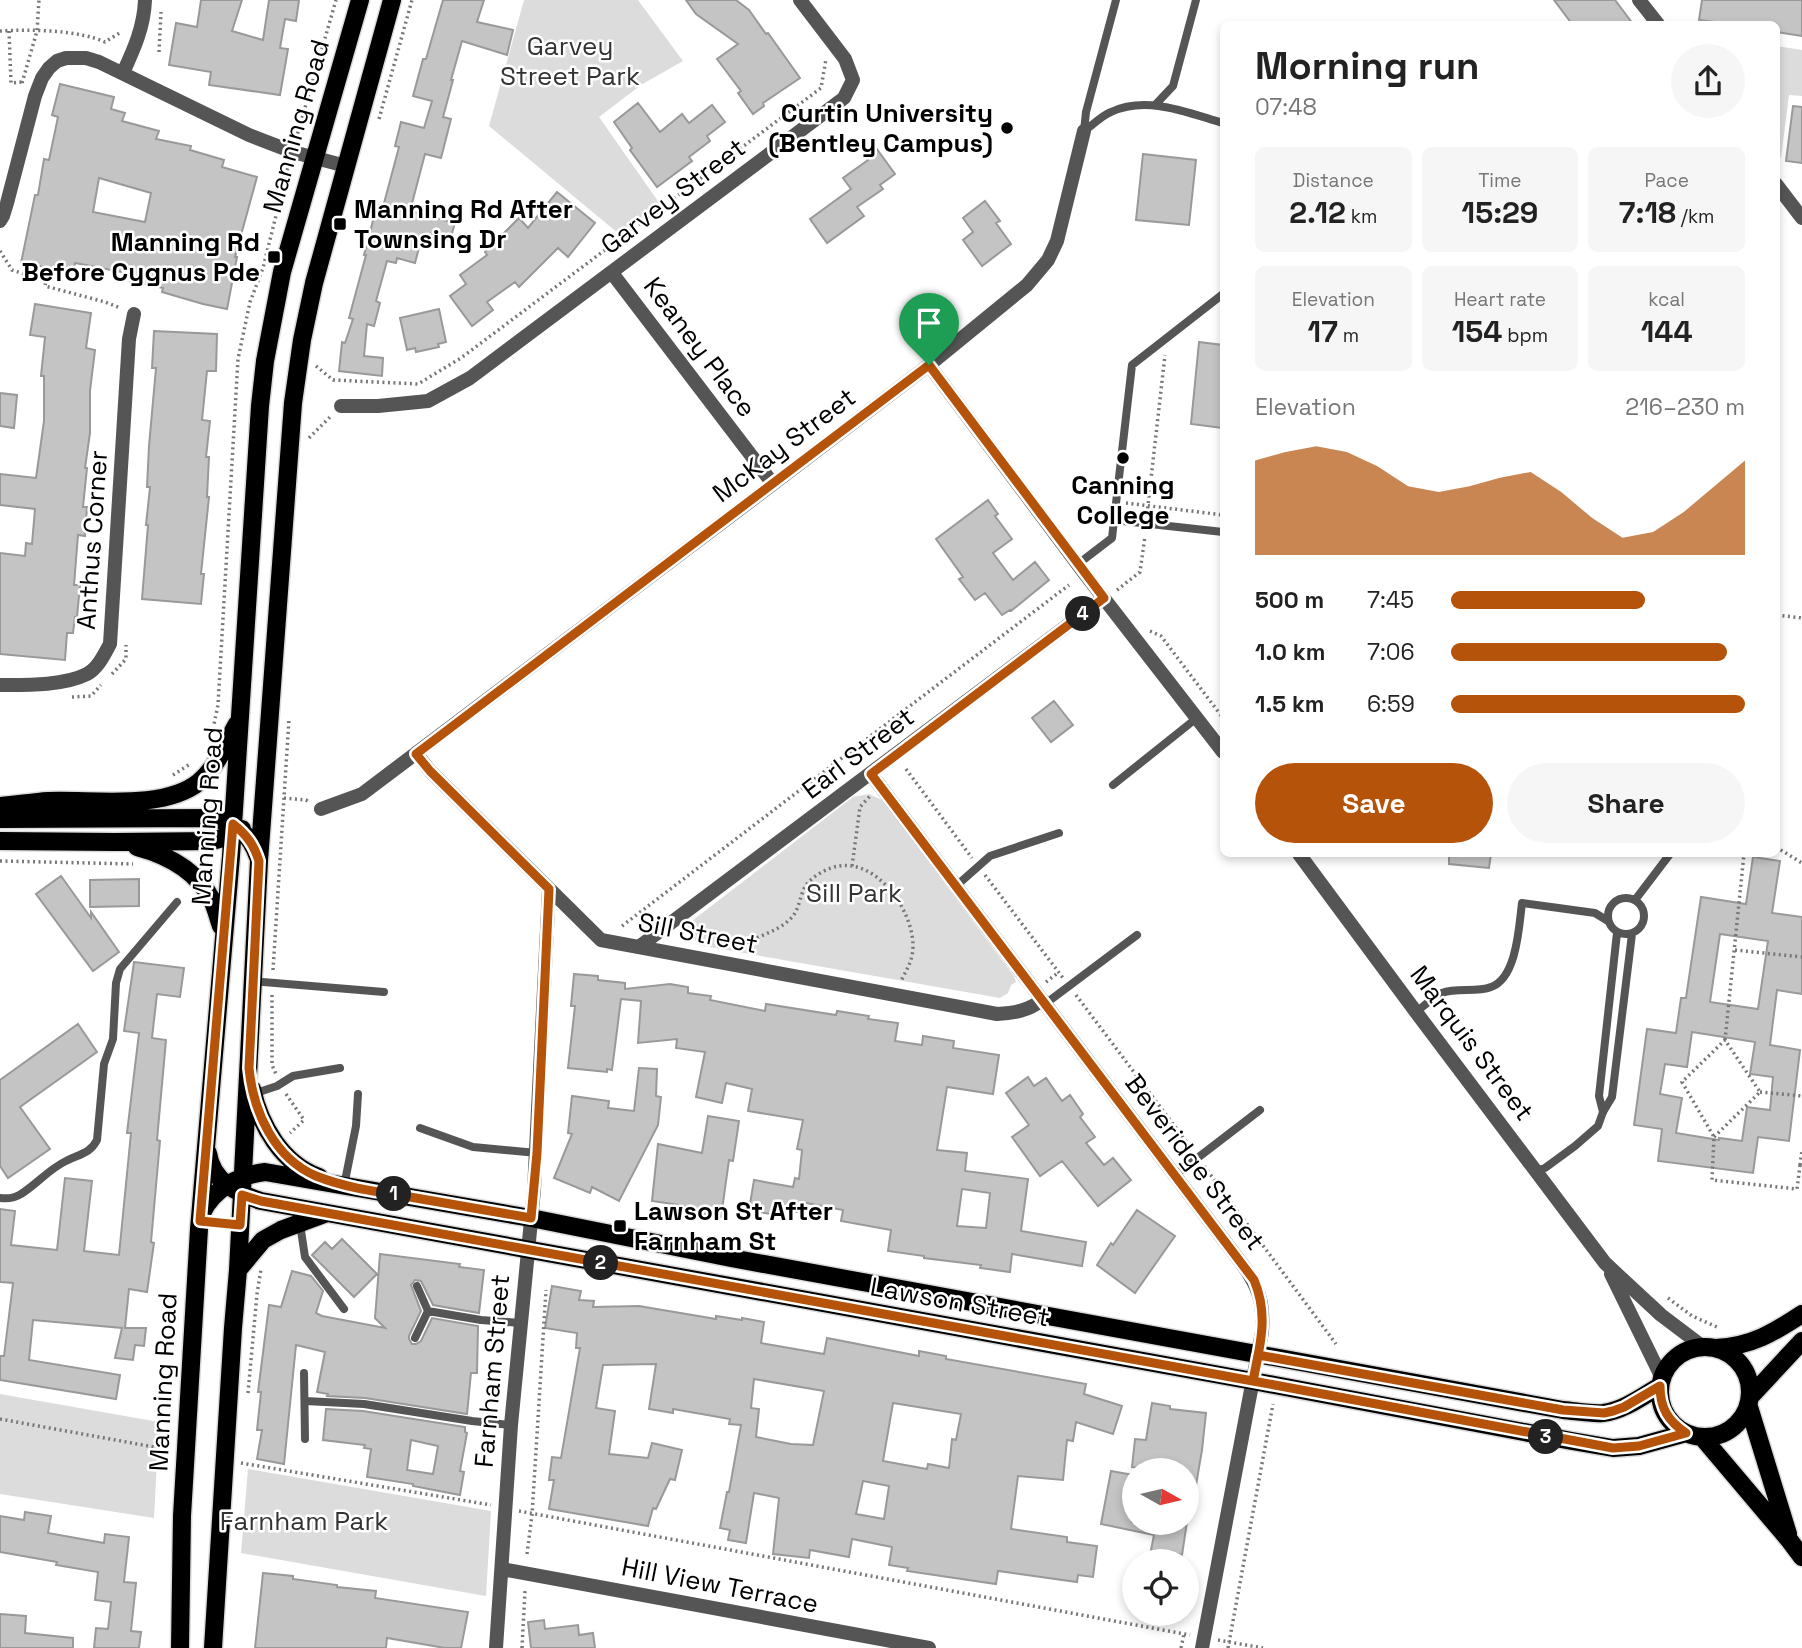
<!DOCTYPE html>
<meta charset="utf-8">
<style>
body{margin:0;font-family:"Space Grotesk",sans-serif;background:#f6f6f6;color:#222;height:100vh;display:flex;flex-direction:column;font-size:26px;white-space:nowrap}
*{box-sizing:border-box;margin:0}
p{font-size:23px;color:#767676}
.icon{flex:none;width:38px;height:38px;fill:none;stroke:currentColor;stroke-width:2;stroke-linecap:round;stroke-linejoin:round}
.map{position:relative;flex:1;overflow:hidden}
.details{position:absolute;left:1220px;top:21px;width:560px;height:836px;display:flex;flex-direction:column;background:#fff;border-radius:10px;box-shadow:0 4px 10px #0003}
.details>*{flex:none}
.needle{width:46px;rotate:98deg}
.tools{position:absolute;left:1122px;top:1458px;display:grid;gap:14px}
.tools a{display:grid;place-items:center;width:77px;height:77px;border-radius:50%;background:#fff;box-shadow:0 4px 10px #0003;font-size:35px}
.pin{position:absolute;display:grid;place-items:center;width:60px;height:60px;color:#fff;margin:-72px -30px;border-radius:50% 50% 50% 0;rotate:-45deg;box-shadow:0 0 7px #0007}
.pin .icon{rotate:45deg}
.km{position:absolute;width:35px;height:35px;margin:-18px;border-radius:50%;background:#222;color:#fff;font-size:19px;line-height:35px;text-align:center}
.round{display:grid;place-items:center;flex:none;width:74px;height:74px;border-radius:37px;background:#f6f6f6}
.summary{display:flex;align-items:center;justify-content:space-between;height:119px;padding:0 35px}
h1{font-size:38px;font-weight:800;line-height:52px}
.figures{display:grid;grid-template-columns:repeat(3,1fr);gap:10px;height:119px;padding:7px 35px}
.figures div{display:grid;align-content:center;border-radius:10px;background:#f6f6f6;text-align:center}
.figures b{font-size:30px;font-weight:800}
.figures small{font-size:19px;font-weight:400}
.figures p{font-size:19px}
.chart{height:196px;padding:14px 35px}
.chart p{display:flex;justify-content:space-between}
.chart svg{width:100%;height:126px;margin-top:7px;fill:#b45309;opacity:.7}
.action{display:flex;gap:14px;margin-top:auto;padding:14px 35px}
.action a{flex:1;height:80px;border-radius:42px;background:#b45309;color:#fff;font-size:28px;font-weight:800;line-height:80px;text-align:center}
.action a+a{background:#f6f6f6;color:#222}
ul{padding:0 35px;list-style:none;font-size:23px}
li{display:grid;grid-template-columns:112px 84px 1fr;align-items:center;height:52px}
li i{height:18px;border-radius:9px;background:#b45309}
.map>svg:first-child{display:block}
.green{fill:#dcdcdc}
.building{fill:#c4c4c4;stroke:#999;stroke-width:2;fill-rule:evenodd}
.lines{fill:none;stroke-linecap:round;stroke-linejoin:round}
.primary-casing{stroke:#dbdbdb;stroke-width:21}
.path{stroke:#777;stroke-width:3.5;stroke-dasharray:2 3.5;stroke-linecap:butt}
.service{stroke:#555;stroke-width:8}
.minor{stroke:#555;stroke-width:14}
.primary{stroke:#000;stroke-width:18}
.route-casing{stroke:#fff;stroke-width:14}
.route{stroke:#b45309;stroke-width:9}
.poi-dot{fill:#000;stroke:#fff;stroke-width:2.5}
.labels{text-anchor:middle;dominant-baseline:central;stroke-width:5;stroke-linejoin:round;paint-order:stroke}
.park-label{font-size:26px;fill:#333;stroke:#fff}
.poi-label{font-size:26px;font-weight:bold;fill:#000;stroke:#fff;text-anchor:end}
.street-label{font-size:26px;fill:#000;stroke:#fff}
</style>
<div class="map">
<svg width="1802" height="1648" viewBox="0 0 1802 1648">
<rect width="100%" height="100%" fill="#fff"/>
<path class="green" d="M524,0h114l45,61 -42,24 -42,32 61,87 -41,30 -130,-108z
M1776,46l26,4v46l-13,-1 -8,63 -5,-6z
M869,794l13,6 132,176 2,6 -5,3 -3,8 -8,5 -302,-53 -5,-9 -4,-2 -2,-6 6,-8 160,-123z
M0,1394l159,28 -5,96 -154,-24z
M248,1469l243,42 -5,85 -245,-43z"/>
<path class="building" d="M201,0h41l-10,31 31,9 6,-40h30l-3,21 -11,-2 -5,29 8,1 -8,46 -71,-10 2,-13 -42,-7 7,-42 21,4z
M443,0h41l-7,22 36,8 -6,25 -45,-14 -11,39h2l-10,37 8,2 -10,39 -16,-4 -15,57 45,12 -5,17 -27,-7 -8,30 -18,-5 -1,5 -9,-2 -11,40 4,2 -6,23 -7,-2 -3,32 19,2 -1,18 -43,-5 3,-29 3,1 8,-24 -4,-1 17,-63h-2l13,-50 6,2 16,-60 -4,-1 6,-24 23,6 8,-27 -19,-5 10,-37h3z
M686,0h50l13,10 17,24 2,-1 32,45 -37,25 1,3 -11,8 -15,-21 3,-2 -24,-32 21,-15 -42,-30z
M1554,0h61l18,24h-61z
M1702,0h100v36l-26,-4v-8h-46l-31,-4z
M60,84l54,13 -3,12 14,4 -3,8 37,10 -3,8 35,7 -1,4 34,10 -2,7 35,10 -22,80h2l-10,52 -24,-5 -41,-12 1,-4 -33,-7 2,-7 -57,-11 -2,9 -52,-9 14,-68h3l6,-36 5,1 9,-43 -6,-2zM99,178l52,15 -6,29 -52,-10z
M638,103l22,29 22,-18 7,9 23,-18 13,17 -18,14 3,5 -21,16 3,4 -35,26 -27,-37 2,-2 -18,-26z
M1793,106l9,1v56l-16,-2z
M874,145l21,29 -15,11 3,4 -26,18 7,9 -37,27 -17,-24 41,-30 -8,-11 25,-18 -5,-7z
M1143,154l53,6 -7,65 -53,-5z
M557,192l38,31 -27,34 -10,-9 -39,39 -4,-5 -28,20 6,8 -21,16 -22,-30 16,-12 -6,-9 27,-20 -2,-3 34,-34 9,10z
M985,201l15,20 -4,2 15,21 -29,22 -19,-26 10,-8 -10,-14z
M35,304l56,9 -5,35 9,2 -5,41v42l-5,35h2l-4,39h4l-2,29 -7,-1 -4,50h6l-3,32h-2l-2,16h-6l-2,27 -65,-6v-101l25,3 1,-13 6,1 3,-35 -35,-4v-31l36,4 8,-57v-45h-3l4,-39 -15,-2z
M439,309l7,33 -8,2 1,3 -23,5 -1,-4 -8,2 -7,-32z
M154,331l63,3 -1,37h-9l-5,49 8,1 -4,36h3l-2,40h2l-8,77h3l-3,30 -59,-5 6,-74h-2l4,-38h-3l2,-41 7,-78h-4z
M1199,342l24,3v83l-32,-4z
M0,393l17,2 -3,33 -14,-2z
M988,500l10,14 -3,2 17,23 -19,14 20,27 22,-18 14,18 -38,31 -1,-1 -8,5 -17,-22 -10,7 -16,-21 4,-2 -27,-38z
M1054,701l19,24 -22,17 -19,-24z
M1449,854h42l-2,14 -40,-4z
M1753,857l27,4 -8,52 30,4v77l-25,-4 -7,55 30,5 -11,91 -31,-4 -5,36 -95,-12 4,-32 -28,-4 13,-96 29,4 5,-35h5l15,-101 45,7zM1720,934l48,7 -10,68 -48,-7zM1692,1032l63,10 -5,32 23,3 -3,33 -23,-3 -5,34 -23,-3v2l-43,-7 6,-35 -22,-4 5,-30 22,3z
M61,876l30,42v-6l28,40 -26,19 -57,-77z
M139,879v27l-49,1v-27z
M134,962l50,6 -4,29 -23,-3 -5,44 14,2 -9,100 3,1 -9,101 3,1 -7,49 -18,-3 -4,39h21l-2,18 -9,-1 -2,15 -18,-2 7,-30 -89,-8 -4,40 91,15 -4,24 -116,-19v-24h4l9,-73 -13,-1v-73l15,2 -4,34 46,5 8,-72 27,3 -8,70 35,4 12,-122h-4l12,-100 -15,-2z
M574,974l24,2v4l27,3v6l45,-5 18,3v6l23,3 -1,4 55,11 1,-7 70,11 1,-4 32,5 -1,3 30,4 -3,18 27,4 1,-9 31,5 -1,7 46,7 -6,39 -46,-7 -10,63 30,3 -2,18 63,8 -7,52 65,11 -4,24 -70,-12 -2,18 -30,-4 1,-3 -57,-7v-2l-36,-5 3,-21 -50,-9 2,-11 -37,-7 -2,10 -22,-3 -1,6 -32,-6 5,-30 39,7 2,-9 4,1 3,-29 -5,-1 6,-29 -55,-9 4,-22 -26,-6 -4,20 -26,-6 9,-45 -29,-4 1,-9 -39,4 3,-42 -20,-2 -9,71 -5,-1v3l-39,-4 7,-62h-4zM962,1189l28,4 -4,35 -29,-2z
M78,1024l19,28 -77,55 30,42 -42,29 -8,-12v-86z
M639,1068l18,1 -1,27 5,1 -3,28 -39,76 -27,-14 -2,6 -36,-15 18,-44 -4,-1 4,-37 37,5 -1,7 26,3z
M1028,1077l6,9 12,-8 16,23 8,-6 13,19 -3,3 15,20 -9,6 18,22 9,-7 18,22 -33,26 -36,-45 -22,15 -28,-39 17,-12 -23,-32z
M708,1116l31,5 -6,40 -4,-1 -8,57 -29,-4 1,-6 -41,-6 6,-57 44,9z
M1137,1210l38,26 -40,57 -38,-28 14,-22 2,2z
M342,1239l35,35 -23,23 -42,-42 13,-13 7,7z
M380,1254l80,10 -1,3 25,3 -5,43 -46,-8 -12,-24 -6,-1 -4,5 10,26 -12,25v3l3,5h4l5,-3 11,-23 46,8 -1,47h-6l-4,41 -102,-16 -38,-2 1,-2 -11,-2 8,-40 -29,-7 -12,119 -27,-5 5,-29h-5l4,-38h-3l11,-87 12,2 11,-36 19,5 12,15 -7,22 6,3 63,12 -10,-10z
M552,1286l29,5 -2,9 15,1 -1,6 46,-1 77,13v-3l26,4v-2l22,4 -3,21 63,11 3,-16 92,18v-5l27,5v3l140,25 -2,10 38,12 -9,28 -37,-12 -3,19 -6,-1 -4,40 -45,-4 -7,53 56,8v5l30,4 -4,31 -15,-2 -1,7 -79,-11 -2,13 -89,-13 1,-3 -19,-3 3,-18 -40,-8 -3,18 -39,-7 -1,8 -36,-4 6,-56 -25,-5 -8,50 -18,-3 2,-10 -10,-2 7,-36h2l12,-67 -12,-1 1,-5 -57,-10v4l-24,-4 7,-45 -53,1 -7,43 19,3 -6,43 39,4 4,-15 30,7 -7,30 -5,-1 -14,30 -3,-1 -5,18 -99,-17 5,-29h-5l3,-23 9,1 19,-110h-4l1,-15 -32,-5zM754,1379l70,12 -11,54 -22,-1 -35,-7 3,-28 -8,-1zM893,1403l68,11 -5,26 -4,-1 -3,29 -21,-4 -1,5 -44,-8zM863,1481l26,5 -5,33 -28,-5z
M1152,1403l18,3v3l36,4 -4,37 -8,47 -8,-1v-26h-23l-31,-3 3,-28 11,1z
M326,1409l37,2 102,16v5l2,1 -7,38 4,1 -4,23 -47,-9v-2l-46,-7 4,-28 -7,-1 1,-3 -42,-5zM411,1440l27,6 -5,28 -26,-4z
M1111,1471l23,4v35l-2,12h55l-5,33 -31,-5 3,-15 -53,-11z
M25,1512l26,4 -3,17 56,10 1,-9 24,3 -5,45 12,1 -5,48 10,1 -2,16h-45l2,-20 12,1 3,-27 -16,-2 3,-28 -42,-7 1,-3 -57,-10v-36l24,4z
M263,1573l30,3v3l44,6v2l39,4 -1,7 93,14 -7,36h-16l-58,-10 -1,10h-131z
M0,1614l26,2 -1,17 48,5v10h-73z
M544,1620l1,9 33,-4 1,10 14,-2 2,15h-64l-3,-26z"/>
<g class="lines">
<defs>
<path id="primary" d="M0,806c16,-1 32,-4 48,-5 44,-2 115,10 151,-19 18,-15 27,-39 38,-58
M0,819l213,-1c24,7 36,14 45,39
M0,841l115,1 97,-1 21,-6 9,-6
M137,847c30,8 60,24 75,53 4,8 6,18 9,26
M252,1089c8,36 30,75 67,88
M208,1153c4,28 28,40 53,48l992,180 319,60 41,7 26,-2 47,-13
M202,1213c11,-24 37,-38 63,-41l266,46 200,40 832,152c13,1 27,4 40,3 20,-2 40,-17 57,-27
M238,1270l25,-30 18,-10 46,-17
M1660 1392a45 45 0 1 1 90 0a45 45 0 1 1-90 0Z
M1716,1348c36,-2 57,-15 86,-34
M1750,1397l52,-56
M1749,1407l39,127
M1702,1437l88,104 12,16
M180,1648l2,-132 17,-287 32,-373 29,-450 5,-45 17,-89 78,-272
M213,1648l20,-320 5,-58 21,-409 34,-458 9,-63 12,-57 78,-283"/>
</defs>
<use href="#primary" class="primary-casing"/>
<path class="path" d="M0,31c30,-2 78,-1 105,11l16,-10
M9,31l2,52 11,-1
M159,52l2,-40
M22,83l15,-52 2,-31
M379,119l33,-119
M296,139l40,-139
M0,251l12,19 34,11 -1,5 60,16 15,6
M316,366l17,14 85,4 43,-26 360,-270 5,-29
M309,438l23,-23
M1126,503l97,12
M1147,514l18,-159
M1117,590l23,-18 5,-36
M1777,615l25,3
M1150,631l11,5 62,82
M112,674l14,-15v-14
M72,697l19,-1 10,-11
M213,729l5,-24 20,-346 12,-57 13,-34 25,-101
M906,769l66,89
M173,775l17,-11
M284,798l22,2 4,3
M1776,847l26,16
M0,861l133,3
M852,866l8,-59 10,-11
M985,875l78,103
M622,926l318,-243 129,-98
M738,949c14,-12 38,-16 51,-29 9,-7 10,-19 14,-29 4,-11 17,-19 28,-23 42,-15 82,40 82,78 0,14 -6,23 -12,35
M1735,950l67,7
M273,970l16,-251
M1046,982l13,-10
M272,995v70l4,9
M1076,995l115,153
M1725,1040l19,-186
M1760,1092l42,4
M286,1094l18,26 -14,13
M1714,1137l46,-45 -35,-52 -43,42 32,55 -2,43 85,9 3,-24 2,1
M1800,1165l2,-15
M1204,1166l132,178
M1668,1298l24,18 25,11
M248,1393l9,-99 4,-25
M0,1419l165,30
M241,1463l250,42
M519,1511l671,124
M527,1554l5,-39 14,-225
M1218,1640l45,8
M522,1648l3,-57
M1181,1648l3,-14
M1228,1648l45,-244"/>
<path class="service" d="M1156,104l17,-18 23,-86
M1084,131c9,-6 17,-15 27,-19 36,-17 77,1 112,11
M1084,131l2,-19 30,-112
M1114,520l109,12
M1078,564l34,-26 20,-173 91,-71
M1113,785l85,-68
M955,887l35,-31 69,-23
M1608 916a18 18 0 1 1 36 0a18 18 0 1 1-36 0Z
M1635,900l35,-46
M252,981l132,11
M1045,1004l92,-69
M1416,1012c8,-6 17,-15 26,-19 15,-6 34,0 49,-6 26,-9 28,-61 31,-84l73,10 13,8
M253,1094l24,-8 16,-10 47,-8
M1603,1112l-4,-16 18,-163
M420,1128l53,19 64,6
M1535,1171l10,-3 30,-22 23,-20 5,-14 9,-15 20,-163
M1174,1176l86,-66
M344,1186l12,-60 2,-32
M0,1198c8,1 15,0 21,-4 16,-10 28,-25 45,-33 13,-7 24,-7 31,-21l7,-76 9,-25 3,-56 4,-14 57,-67
M300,1224l5,33 39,52
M428,1311l53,9 39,3
M415,1338l13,-27 -11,-25
M304,1373l1,66
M305,1401l59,3 108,17 39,4"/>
<path class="minor" d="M1639,0l19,24
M123,73c11,-24 21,-46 22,-73
M1776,184l26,34
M0,221l3,-5 4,-13 28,-107 7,-18 7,-10 8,-7 9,-3h20l13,4 150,73 44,17 53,14
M612,273l161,211
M929,365l156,209 138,178
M341,406h37l50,-5 42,-23 374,-280 9,-18 -8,-21 -45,-59
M0,685c26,0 63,1 87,-11 11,-6 17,-19 23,-30l19,-305 5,-25
M416,753l14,18 171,169 396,74c17,-1 31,-3 45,-14
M871,774l371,490c17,23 22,39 20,68l-60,316
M321,809l41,-15 411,-310 156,-119 98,-80 21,-25 9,-19 27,-110
M1299,854l117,158 189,251 56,52 41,31
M640,946l464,-348
M1611,1274l51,104
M502,1569l427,79
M496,1648l15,-223 23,-235 15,-301"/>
<use href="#primary" class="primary"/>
</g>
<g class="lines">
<defs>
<path id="route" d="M929,365l-513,389 14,17 119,118 -12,264 -6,65c-40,-7 -81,-14 -121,-21 -31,-5 -64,-9 -94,-21 -42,-18 -63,-65 -67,-108l10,-207c-5,-16 -12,-26 -26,-37l-33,397 40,4 2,-30 19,6 66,12 926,168 5,-26 305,55 41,3 9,-2 11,-4 36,-21c0,22 8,35 26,47l-47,13 -26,2 -360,-67c7,-35 16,-66 1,-101l-383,-506 233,-176 -175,-233"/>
</defs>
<use href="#route" class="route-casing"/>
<use href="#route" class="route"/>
</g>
<g class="poi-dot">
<circle cx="1007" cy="128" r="7"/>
<rect x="333" y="217" width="14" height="14" rx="3.5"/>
<rect x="267" y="250" width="14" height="14" rx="3.5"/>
<circle cx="1123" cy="458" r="7"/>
<rect x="613" y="1219" width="14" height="14" rx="3.5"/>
</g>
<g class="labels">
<g class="park-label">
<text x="570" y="46">Garvey<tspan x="570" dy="30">Street Park</tspan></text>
<text x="854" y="893">Sill Park</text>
<text x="304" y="1521">Farnham Park</text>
</g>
<g class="poi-label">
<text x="993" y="113">Curtin University<tspan x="993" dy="30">(Bentley Campus)</tspan></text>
<text x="354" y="209" text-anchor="start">Manning Rd After<tspan x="354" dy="30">Townsing Dr</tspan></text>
<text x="260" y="242">Manning Rd<tspan x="260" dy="30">Before Cygnus Pde</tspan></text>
<text x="1123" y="485" text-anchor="middle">Canning<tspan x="1123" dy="30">College</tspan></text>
<text x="634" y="1211" text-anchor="start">Lawson St After<tspan x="634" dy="30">Farnham St</tspan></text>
</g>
<g class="street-label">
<text transform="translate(296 126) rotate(-74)">Manning Road</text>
<text transform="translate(673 196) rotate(-37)">Garvey Street</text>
<text transform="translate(700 347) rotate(53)">Keaney Place</text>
<text transform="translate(784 445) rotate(-37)">McKay Street</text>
<text transform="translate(92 540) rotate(-86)">Anthus Corner</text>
<text transform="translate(858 753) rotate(-37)">Earl Street</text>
<text transform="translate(207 816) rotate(-86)">Manning Road</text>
<text transform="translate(698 933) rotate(11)">Sill Street</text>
<text transform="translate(1472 1043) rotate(53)">Marquis Street</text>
<text transform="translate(1195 1162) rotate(53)">Beveridge Street</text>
<text transform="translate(960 1302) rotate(10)">Lawson Street</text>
<text transform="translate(492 1371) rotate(-85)">Farnham Street</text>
<text transform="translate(163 1382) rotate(-87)">Manning Road</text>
<text transform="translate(720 1585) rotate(11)">Hill View Terrace</text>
</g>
</g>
</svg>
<div class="tools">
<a><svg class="needle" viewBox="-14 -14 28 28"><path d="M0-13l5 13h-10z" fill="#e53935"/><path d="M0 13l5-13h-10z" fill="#767676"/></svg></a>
<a><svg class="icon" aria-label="locate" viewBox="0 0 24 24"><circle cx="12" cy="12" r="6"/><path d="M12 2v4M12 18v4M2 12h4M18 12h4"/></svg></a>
</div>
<div class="pin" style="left:929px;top:365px;background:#1e9e55"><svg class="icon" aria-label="arrive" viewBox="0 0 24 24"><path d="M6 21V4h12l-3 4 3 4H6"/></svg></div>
<b class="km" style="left:394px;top:1194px">1</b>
<b class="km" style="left:601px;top:1263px">2</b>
<b class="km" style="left:1546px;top:1437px">3</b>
<b class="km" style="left:1083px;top:614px">4</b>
<section class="details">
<div class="summary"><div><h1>Morning run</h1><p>07:48</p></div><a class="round"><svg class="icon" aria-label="share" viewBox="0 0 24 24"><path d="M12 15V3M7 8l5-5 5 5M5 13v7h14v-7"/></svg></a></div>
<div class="figures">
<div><p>Distance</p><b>2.12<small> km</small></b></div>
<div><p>Time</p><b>15:29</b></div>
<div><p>Pace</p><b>7:18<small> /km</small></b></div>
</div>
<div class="figures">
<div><p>Elevation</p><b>17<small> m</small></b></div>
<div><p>Heart rate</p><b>154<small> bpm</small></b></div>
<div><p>kcal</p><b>144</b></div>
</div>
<div class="chart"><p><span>Elevation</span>216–230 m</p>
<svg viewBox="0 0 160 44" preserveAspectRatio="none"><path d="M0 44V11L10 8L20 6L30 8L40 13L50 20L60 22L70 20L80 17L90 15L100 22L110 31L120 38L130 36L140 29L150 20L160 11V44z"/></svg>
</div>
<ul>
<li><b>500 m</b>7:45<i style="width:66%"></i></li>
<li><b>1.0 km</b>7:06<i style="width:94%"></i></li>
<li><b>1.5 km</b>6:59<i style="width:100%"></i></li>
</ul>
<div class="action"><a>Save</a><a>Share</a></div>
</section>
</div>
